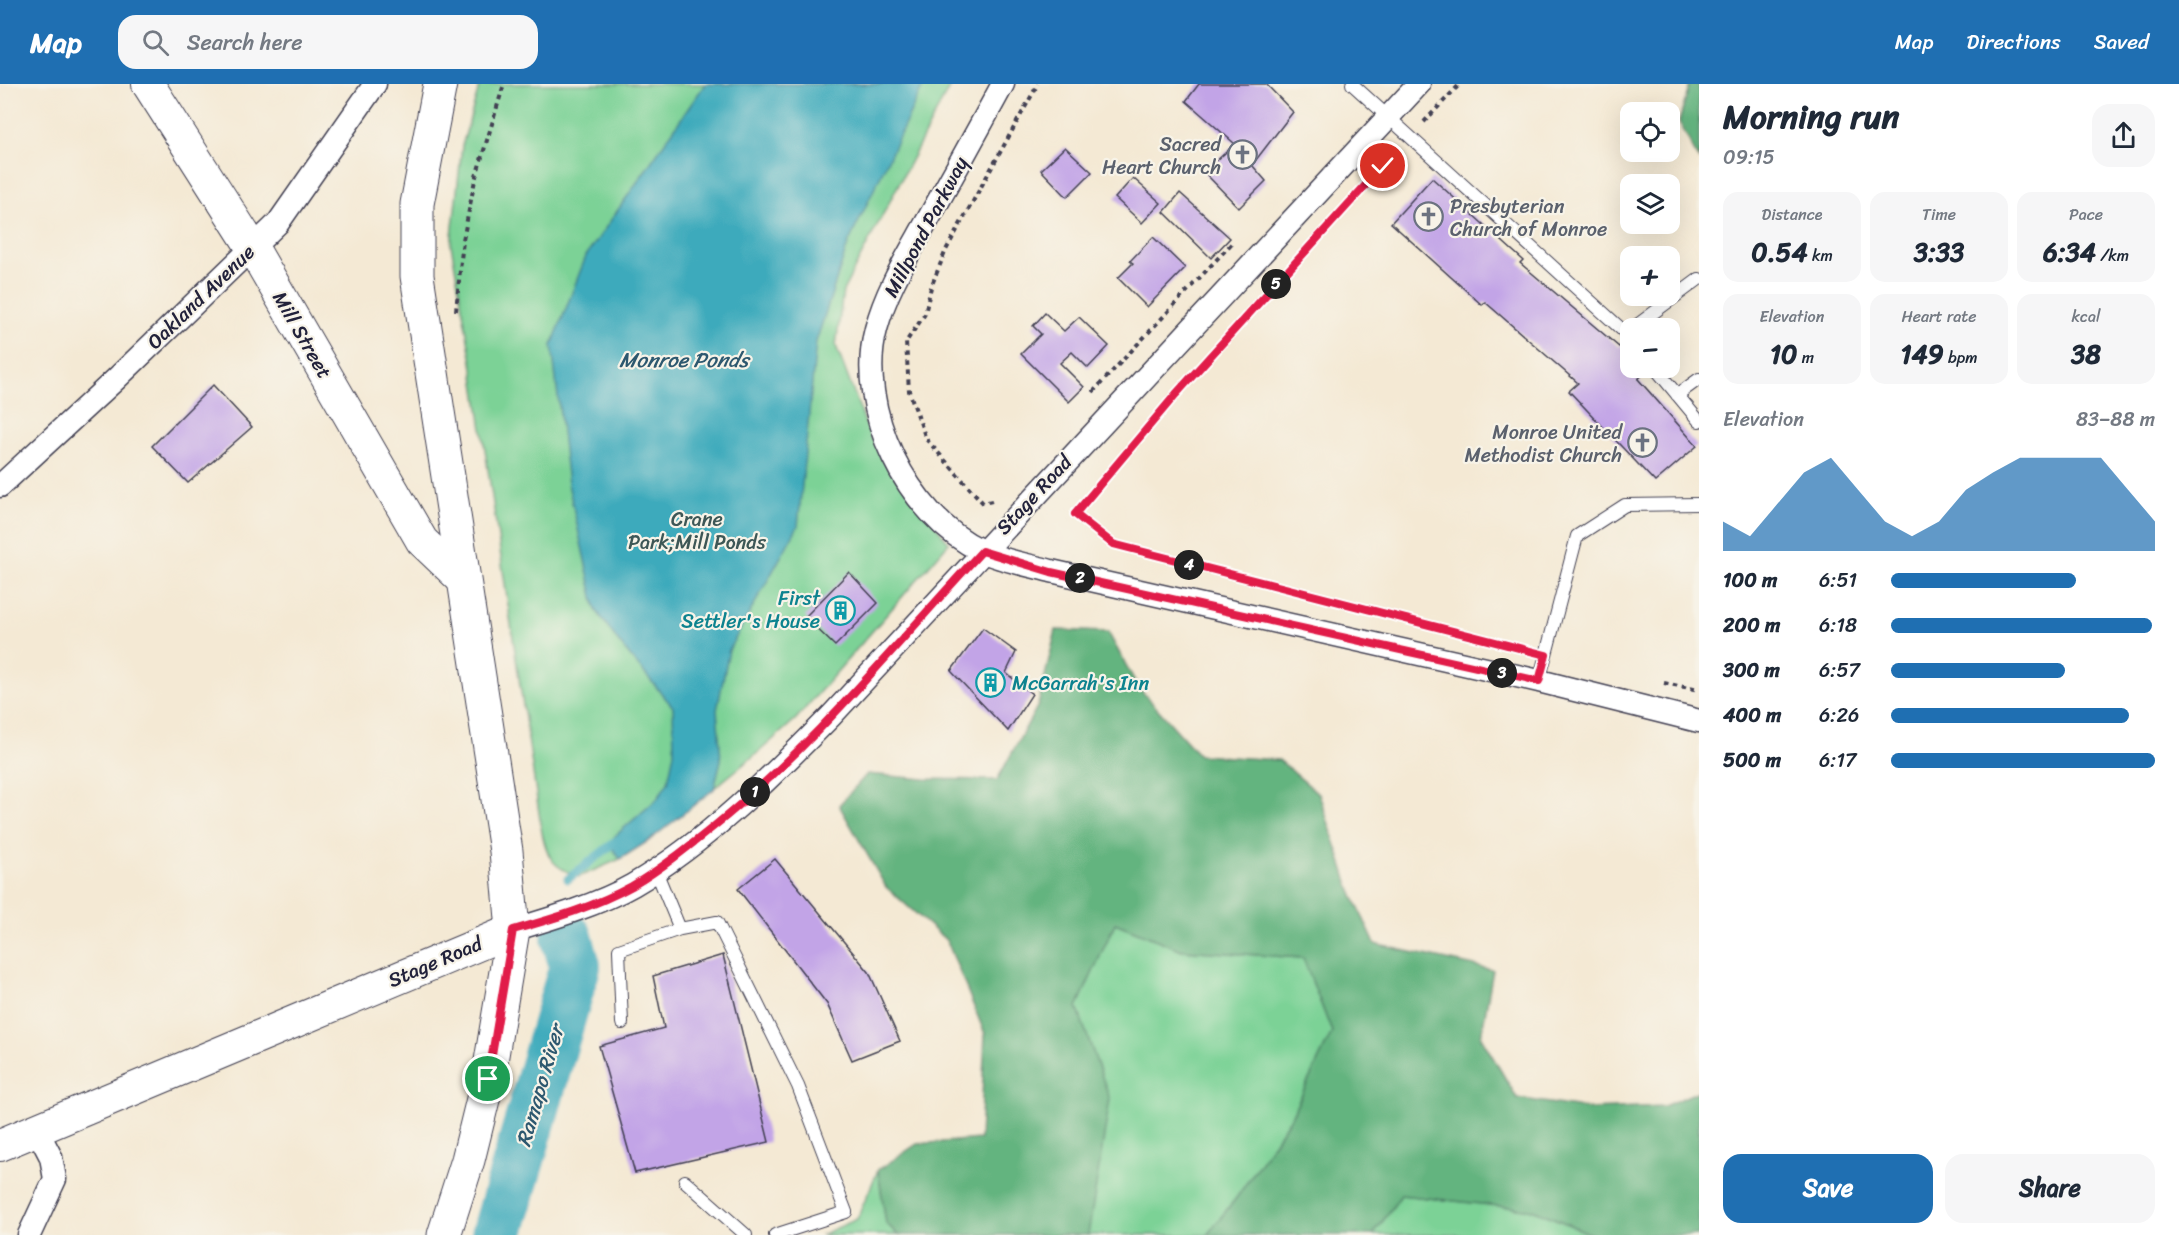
<!DOCTYPE html>
<meta charset="utf-8">
<style>
body{margin:0;font-family:Sriracha,sans-serif;background:#f6f6f7;color:#1f2937;height:100vh;display:flex;flex-direction:column;font-size:22px;white-space:nowrap}
*{box-sizing:border-box;margin:0}
p{font-size:20px;color:#747a83}
.icon{flex:none;width:33px;height:33px;fill:none;stroke:currentColor;stroke-width:2;stroke-linecap:round;stroke-linejoin:round}
.map{position:relative;flex:1;overflow:hidden}
.details{display:flex;flex-direction:column;background:#fff;width:480px}
.details>*{flex:none}
.controls{position:absolute;left:1620px;top:18px;display:grid;gap:12px}
.controls a{display:grid;place-items:center;width:60px;height:60px;border-radius:12px;background:#fff;box-shadow:0 6px 24px #0002;font-size:30px}
.pin{position:absolute;display:grid;place-items:center;width:51px;height:51px;color:#fff;margin:-26px;border:3px solid #fff;border-radius:50%;box-shadow:0 2px 6px #0007}
.km{position:absolute;width:30px;height:30px;margin:-15px;border-radius:50%;background:#222;color:#fff;font-size:16px;line-height:30px;text-align:center}
.round{display:grid;place-items:center;flex:none;width:63px;height:63px;border-radius:18px;background:#f6f6f7}
.summary{display:flex;align-items:center;justify-content:space-between;height:102px;padding:0 24px}
h1{font-size:33px;font-weight:700;line-height:45px}
.stats{display:grid;grid-template-columns:repeat(3,1fr);gap:9px;height:102px;padding:6px 24px}
.stats div{display:grid;align-content:center;border-radius:15px;background:#f6f6f7;text-align:center}
.stats b{font-size:26px;font-weight:700}
.stats small{font-size:16px;font-weight:400}
.stats p{font-size:16px}
.chart{height:168px;padding:12px 24px}
.chart p{display:flex;justify-content:space-between}
.chart svg{width:100%;height:108px;margin-top:6px;fill:#1f6fb2;opacity:.7}
.action{display:flex;gap:12px;margin-top:auto;padding:12px 24px}
.action a{flex:1;height:69px;border-radius:18px;background:#1f6fb2;color:#fff;font-size:24px;font-weight:700;line-height:69px;text-align:center}
.action a+a{background:#f6f6f7;color:#1f2937}
ul{padding:0 24px;list-style:none;font-size:20px}
li{display:grid;grid-template-columns:96px 72px 1fr;align-items:center;height:45px}
li i{height:15px;border-radius:8px;background:#1f6fb2}
header{display:flex;align-items:center;gap:36px;box-sizing:border-box;height:84px;padding:0 30px;background:#1f6fb2;color:#fff}
header strong{font-size:28px}
nav{display:flex;gap:33px;margin-inline-start:auto;font-size:21px}
.search{width:420px;height:54px;background:#f6f6f7;display:flex;align-items:center;gap:15px;box-sizing:border-box;padding:0 21px;border-radius:18px;color:#747a83;font-size:22px}
main{display:flex;flex:1;min-height:0}
.map>svg:first-child{display:block}
.green{fill:#7bd296;stroke:#4e7a68;stroke-width:1.5}
.forest{fill:#64b47f;stroke:#436b5d;stroke-width:1.5}
.water{fill:#3daabc;stroke:#30667c;stroke-width:1.5}
.lines{fill:none;stroke-linecap:round;stroke-linejoin:round}
.stream{stroke:#3daabc;stroke-width:9}
.river{stroke:#3daabc;stroke-width:52}
.building{fill:#c2a4e7}
.lane-casing{stroke:#424052;stroke-width:14}
.street-casing{stroke:#424052;stroke-width:25}
.secondary-casing{stroke:#424052;stroke-width:34}
.primary-casing{stroke:#424052;stroke-width:35}
.path{stroke:#424052;stroke-width:4;stroke-dasharray:4.5 4.5;stroke-linecap:butt}
.lane{stroke:#fff;stroke-width:12}
.street{stroke:#fff;stroke-width:22}
.secondary{stroke:#fff;stroke-width:32}
.primary{stroke:#fff;stroke-width:33}
.route-casing{stroke:#fff;stroke-width:12}
.route{stroke:#e11d48;stroke-width:8}
.labels{text-anchor:middle;dominant-baseline:central;stroke-width:4.5;stroke-linejoin:round;paint-order:stroke}
.worship-label{font-size:20px;fill:#5b616d;stroke:#f7f3e8;text-anchor:end}
.street-label{font-size:20px;fill:#22223b;stroke:#f7f3e8}
.park-label{font-size:20px;fill:#3d5756;stroke:#f7f3e8}
.culture-label{font-size:20px;fill:#0d838f;stroke:#f7f3e8;text-anchor:end}
.water-label{font-size:21px;font-style:italic;fill:#2d586f;stroke:#f7f3e8}
</style>
<header>
<strong>Map</strong>
<div class="search"><svg class="icon" aria-label="search" viewBox="0 0 24 24"><circle cx="10" cy="10" r="6"/><path d="M15 15l6 6"/></svg>Search here</div>
<nav><a>Map</a><a>Directions</a><a>Saved</a></nav>
</header>
<main>
<div class="map">
<svg width="1699" height="1151" viewBox="0 0 1699 1151">
<rect width="100%" height="100%" fill="#f7f3e8"/>
<filter id="ink" filterUnits="userSpaceOnUse"><feTurbulence type="fractalNoise" baseFrequency=".0167" numOctaves="2"/><feDisplacementMap in="SourceGraphic" scale="12" xChannelSelector="R" yChannelSelector="G"/><feConvolveMatrix kernelMatrix="1 2 1 2 8 2 1 2 1" color-interpolation-filters="sRGB"/></filter>
<filter id="wash" filterUnits="userSpaceOnUse"><feTurbulence type="fractalNoise" baseFrequency=".008" numOctaves="4" result="noise"/><feDisplacementMap in="SourceGraphic" scale="24" xChannelSelector="R" yChannelSelector="G"/><feGaussianBlur stdDeviation="1.35" result="paint"/><feColorMatrix in="noise" values="0 0 0 0 0 0 0 0 0 0 0 0 0 0 0 0 0 1.4 0 .05"/><feComposite in="paint" operator="in"/></filter>
<g filter="url(#wash)">
<rect width="100%" height="100%" fill="#f4e9d4"/>
<path class="green" d="M480,0h471l-108,207 -7,55 35,92 78,105 -153,176 -36,32 -110,89 -30,19 -41,18c-26,-10 -31,-17 -37,-44l-70,-471 -21,-117 11,-99z
M1115,839l67,27 121,8 29,74 -42,87 -53,78 -30,38h-119l-11,-228z
M878,1086l8,53 12,12h-77l36,-16z
M1401,1111l134,15 58,25h-220z"/>
<path class="forest" d="M1690,0h9v76l-20,-38z
M1056,546l52,2 30,55 61,68 80,5 40,34 32,97 24,53 118,26 -12,67 36,61 72,11 75,-3 35,-15v144h-106l-58,-25 -134,-15 -28,40h-166l30,-38 53,-78 42,-87 -29,-74 -121,-8 -67,-27 -38,84 33,92 -22,136h-190l-12,-12 -8,-53 39,-26 63,-5 5,-105 -38,-93 -61,-54 -47,-82 28,-31 58,5 72,1 41,-75z"/>
<path class="water" d="M705,0h219l-76,160 -32,98 -18,184 -69,124 -12,60 4,50 -7,29 -64,51 -30,19 -10,-15 5,-8 42,-37 11,-17 6,-29 -1,-46 -53,-63 -24,-34 -28,-126 -16,-139 34,-89z"/>
<g class="lines">
<path class="stream" d="M568,795l51,-40"/>
<path class="river" d="M497,1151l78,-269 -8,-28"/>
</g>
<g id="blocks">
<path class="building" d="M1199,0h67l27,28 -41,53 14,16 -27,27 -35,-36 31,-28 -49,-43z
M1065,63l27,25 -25,25 -26,-27z
M1133,94l28,25 -19,20 -27,-25z
M1432,94l91,82 -3,3 99,84 3,-3 8,10v14h12l4,4 -8,7 59,67 -42,36 -86,-91 9,-8 -93,-81 -3,3 -91,-82z
M1180,109l50,45 -19,20 -47,-46z
M1153,153l32,31 -38,39 -29,-29 15,-15 -3,-2z
M1045,229l19,18 15,-14 30,29 -21,22 -16,-16 -12,11 24,24 -15,15 -48,-48 20,-20 -8,-8z
M213,301l39,42 -64,56 -36,-37z
M849,488l29,31 -43,43 -30,-29z
M983,544l33,24 -10,21 26,21 -24,37 -57,-60z
M775,775l94,113 31,69 -48,19 -25,-56 -89,-115z
M723,871l46,187 -134,31 -36,-127 65,-18 -11,-52z"/>
</g>
</g>
<g filter="url(#ink)">
<use href="#blocks" fill-opacity="0" stroke="#424052" stroke-width="1.5"/>
<g class="lines">
<defs>
<path id="lane" d="M1352,0l278,253
M1633,244l66,-49
M1655,284l44,53
M1677,311l22,-16
M1539,597l38,-145 48,-31 74,-1
M680,845l37,-7 81,164 48,126 -71,23
M622,939l-3,-73 61,-21 -24,-58
M685,1097l61,54"/>
<path id="street" d="M1003,0c-25,46 -51,93 -77,139 -19,34 -40,68 -50,106 -21,79 31,187 106,222 21,10 47,14 69,20l488,110 160,40
M0,402l116,-107 162,-156 97,-139
M513,846c37,-11 87,-26 120,-45 75,-44 137,-107 198,-169l588,-632
M29,1151l26,-56 -4,-22 -14,-27"/>
<path id="secondary" d="M148,0l104,163 170,294 41,39
M0,1061l513,-215"/>
<path id="primary" d="M440,0l-23,120v72l89,575 7,79 -25,149 -20,81 -24,75"/>
</defs>
<use href="#lane" class="lane-casing"/>
<use href="#street" class="street-casing"/>
<use href="#secondary" class="secondary-casing"/>
<use href="#primary" class="primary-casing"/>
<path class="path" d="M1424,38l36,-38
M1396,68l-220,242 -101,120 38,30 369,95
M456,227l7,-71 12,-60 29,-96
M1093,308l140,-150
M992,417l-9,2 -57,-64 -17,-48 -3,-49 19,-28 6,-27 15,-37 92,-166
M1664,599l35,7"/>
<use href="#lane" class="lane"/>
<use href="#street" class="street"/>
<use href="#secondary" class="secondary"/>
<use href="#primary" class="primary"/>
</g>
</g>
<g class="lines" filter="url(#ink)">
<defs>
<path id="route" d="M488,995l25,-149c40,-11 83,-24 119,-44 29,-17 55,-38 81,-59 100,-80 182,-182 269,-276l69,21 488,109 7,-26 -433,-111 -38,-30 101,-120 207,-228"/>
</defs>
<use href="#route" class="route-casing"/>
<use href="#route" class="route"/>
</g>
<defs>
<symbol id="church-ring" viewBox="-11 -11 22 22"><circle r="9.5" fill="#f7f3e8" stroke="#6b7280" stroke-width="1.5"/><path d="M-1.2-6h2.4v3.5h3.3v2.4h-3.3V6h-2.4V-.1h-3.3v-2.4h3.3Z" fill="#6b7280"/></symbol>
<symbol id="building-ring" viewBox="-11 -11 22 22"><circle r="9.5" fill="#f7f3e8" stroke="#0f9aa8" stroke-width="1.5"/><path d="M-4-6H4V6H1V3H-1V6H-4ZM-2.5-4.3h1.7v1.8h-1.7ZM.8-4.3h1.7v1.8H.8ZM-2.5-1h1.7V.8h-1.7ZM.8-1h1.7V.8H.8Z" fill="#0f9aa8"/></symbol>
</defs>
<g fill-rule="evenodd">
<use href="#church-ring" x="1226" y="54" width="33" height="33"/>
<use href="#church-ring" x="1412" y="116" width="33" height="33"/>
<use href="#church-ring" x="1626" y="342" width="33" height="33"/>
<use href="#building-ring" x="824" y="510" width="33" height="33"/>
<use href="#building-ring" x="974" y="582" width="33" height="33"/>
</g>
<g class="labels">
<g class="worship-label">
<text x="1221" y="60">Sacred<tspan x="1221" dy="23">Heart Church</tspan></text>
<text x="1450" y="122" text-anchor="start">Presbyterian<tspan x="1450" dy="23">Church of Monroe</tspan></text>
<text x="1622" y="348">Monroe United<tspan x="1622" dy="23">Methodist Church</tspan></text>
</g>
<g class="street-label">
<text transform="translate(926 143) rotate(-62)">Millpond Parkway</text>
<text transform="translate(201 213) rotate(-44)">Oakland Avenue</text>
<text transform="translate(302 251) rotate(60)">Mill Street</text>
<text transform="translate(1034 411) rotate(-47)">Stage Road</text>
<text transform="translate(435 878) rotate(-23)">Stage Road</text>
</g>
<g class="park-label">
<text x="697" y="435">Crane<tspan x="697" dy="23">Park;Mill Ponds</tspan></text>
</g>
<g class="culture-label">
<text x="820" y="514">First<tspan x="820" dy="23">Settler's House</tspan></text>
<text x="1012" y="599" text-anchor="start">McGarrah's Inn</text>
</g>
<g class="water-label">
<text x="684" y="276">Monroe Ponds</text>
<text transform="translate(540 1002) rotate(-74)">Ramapo River</text>
</g>
</g>
</svg>
<div class="controls">
<a><svg class="icon" aria-label="locate" viewBox="0 0 24 24"><circle cx="12" cy="12" r="6"/><path d="M12 2v4M12 18v4M2 12h4M18 12h4"/></svg></a>
<a><svg class="icon" aria-label="layers" viewBox="0 0 24 24"><path d="M12 4l9 5-9 5-9-5zM3 14l9 5 9-5"/></svg></a>
<a>+</a>
<a>−</a>
</div>
<div class="pin" style="left:488px;top:995px;background:#1e9e55"><svg class="icon" aria-label="arrive" viewBox="0 0 24 24"><path d="M6 21V4h12l-3 4 3 4H6"/></svg></div>
<div class="pin" style="left:1383px;top:82px;background:#d93025"><svg class="icon" aria-label="check" viewBox="0 0 24 24"><path d="M5 12l5 5 9-10"/></svg></div>
<b class="km" style="left:755px;top:708px">1</b>
<b class="km" style="left:1080px;top:494px">2</b>
<b class="km" style="left:1502px;top:589px">3</b>
<b class="km" style="left:1189px;top:481px">4</b>
<b class="km" style="left:1276px;top:200px">5</b>
</div>
<section class="details">
<div class="summary"><div><h1>Morning run</h1><p>09:15</p></div><a class="round"><svg class="icon" aria-label="share" viewBox="0 0 24 24"><path d="M12 15V3M7 8l5-5 5 5M5 13v7h14v-7"/></svg></a></div>
<div class="stats">
<div><p>Distance</p><b>0.54<small> km</small></b></div>
<div><p>Time</p><b>3:33</b></div>
<div><p>Pace</p><b>6:34<small> /km</small></b></div>
</div>
<div class="stats">
<div><p>Elevation</p><b>10<small> m</small></b></div>
<div><p>Heart rate</p><b>149<small> bpm</small></b></div>
<div><p>kcal</p><b>38</b></div>
</div>
<div class="chart"><p><span>Elevation</span>83–88 m</p>
<svg viewBox="0 0 160 44" preserveAspectRatio="none"><path d="M0 44V32L10 38L20 25L30 12L40 6L50 19L60 32L70 38L80 32L90 19L100 12L110 6L120 6L130 6L140 6L150 19L160 32V44z"/></svg>
</div>
<ul>
<li><b>100 m</b>6:51<i style="width:70%"></i></li>
<li><b>200 m</b>6:18<i style="width:99%"></i></li>
<li><b>300 m</b>6:57<i style="width:66%"></i></li>
<li><b>400 m</b>6:26<i style="width:90%"></i></li>
<li><b>500 m</b>6:17<i style="width:100%"></i></li>
</ul>
<div class="action"><a>Save</a><a>Share</a></div>
</section>
</main>
